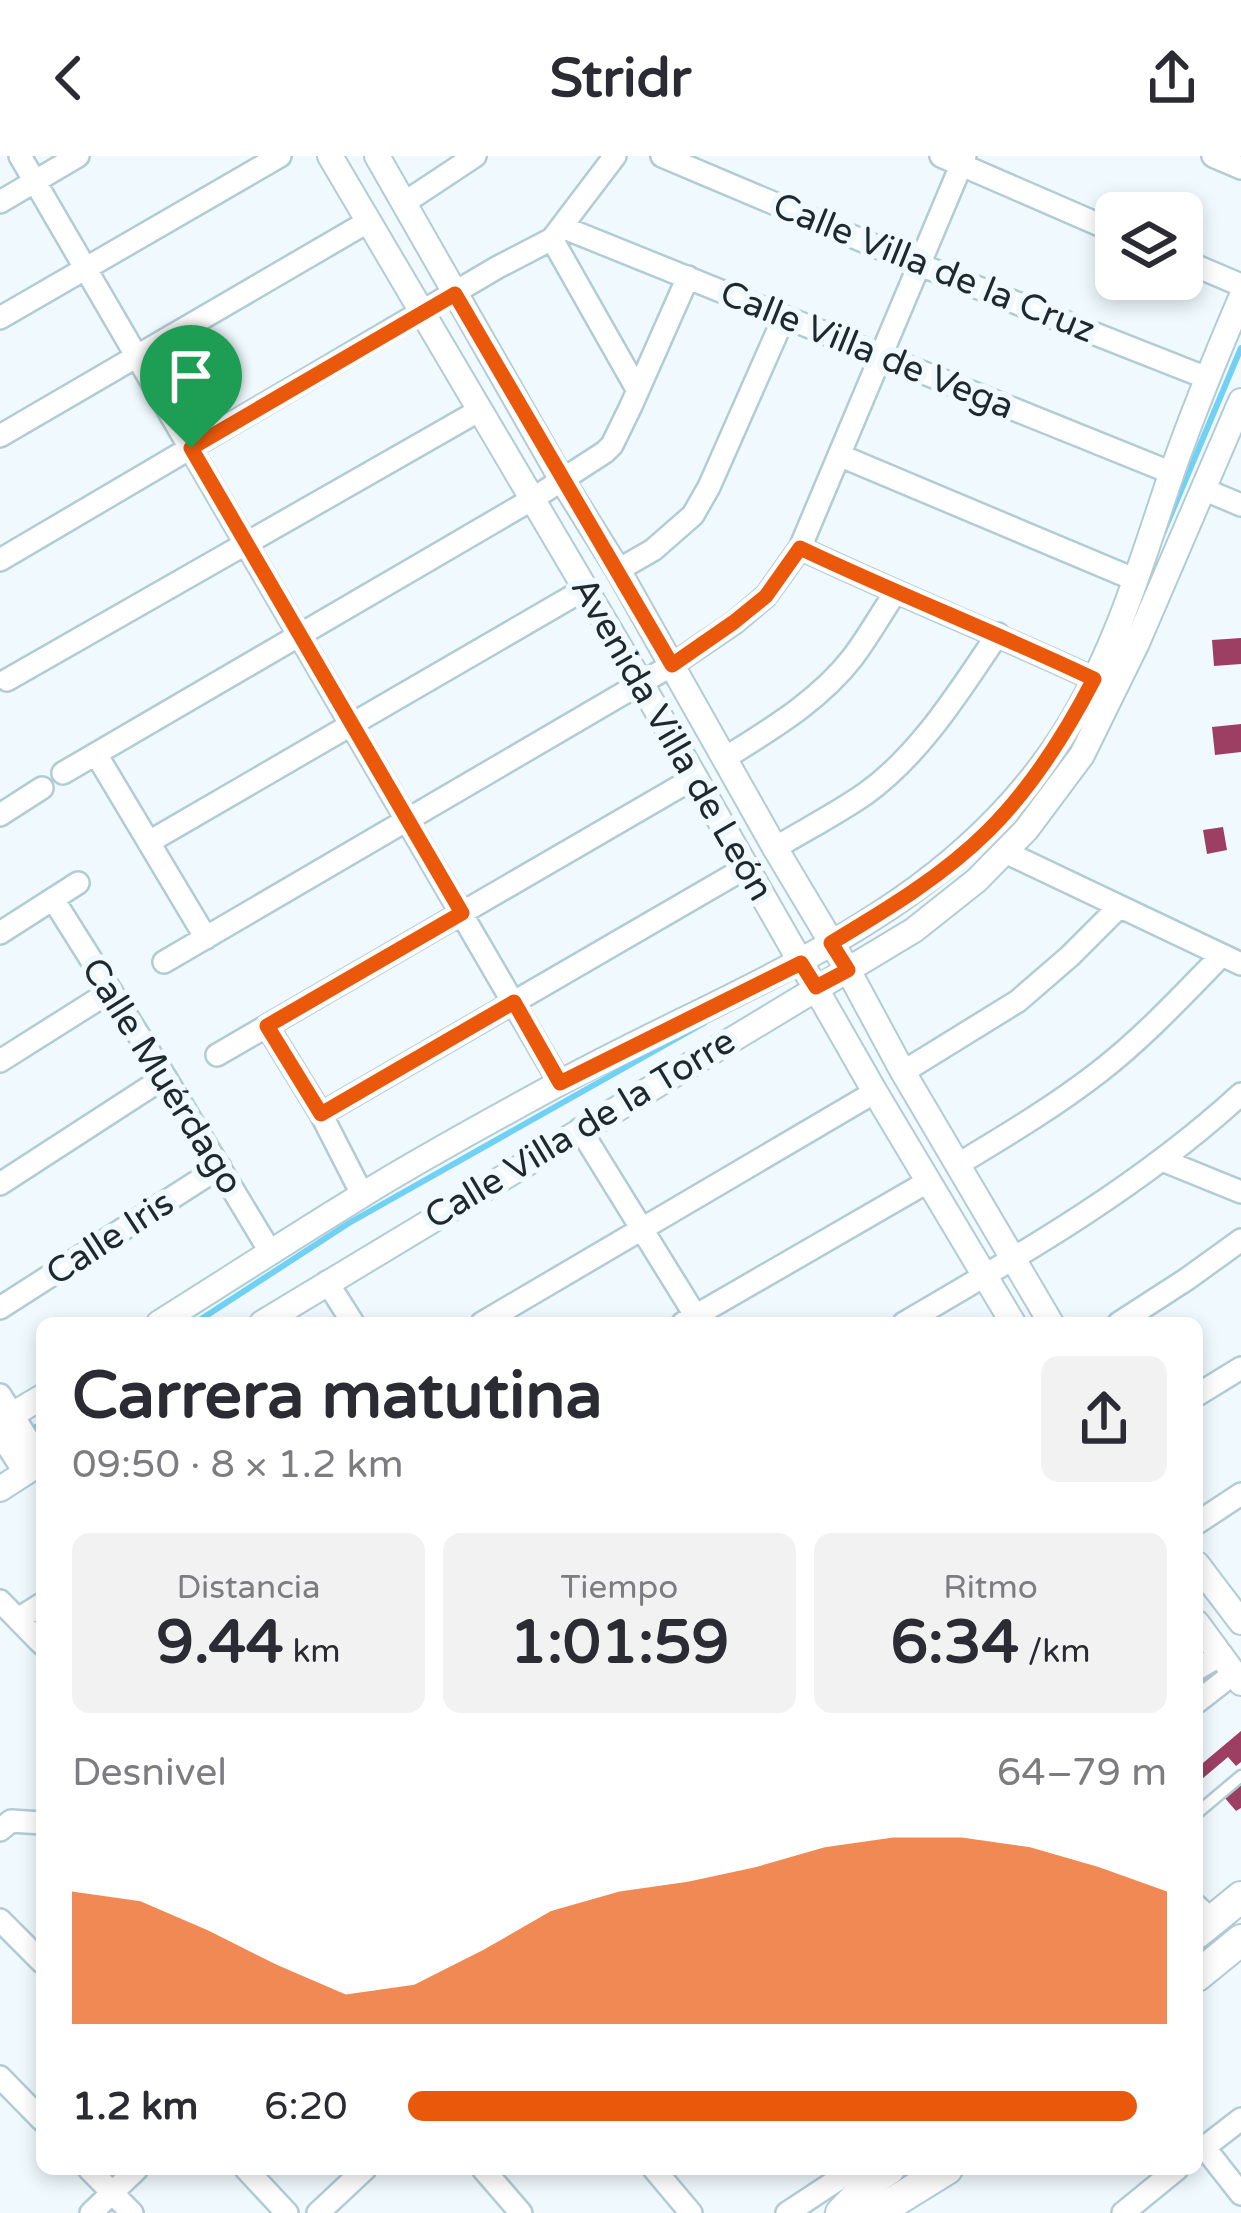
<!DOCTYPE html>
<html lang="es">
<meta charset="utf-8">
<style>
body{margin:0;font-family:"Varela Round",sans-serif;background:#f2f2f3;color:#2b2b33;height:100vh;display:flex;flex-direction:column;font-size:45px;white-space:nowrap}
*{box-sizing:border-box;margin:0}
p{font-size:39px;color:#7c7c81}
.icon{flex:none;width:66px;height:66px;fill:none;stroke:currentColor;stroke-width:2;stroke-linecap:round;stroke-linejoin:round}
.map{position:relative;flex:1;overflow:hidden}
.drawer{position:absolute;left:36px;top:1161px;width:1167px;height:858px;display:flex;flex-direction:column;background:#fff;border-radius:18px;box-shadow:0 6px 18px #0003}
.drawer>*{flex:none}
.tools{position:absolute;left:1095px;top:36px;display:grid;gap:24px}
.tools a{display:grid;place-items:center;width:108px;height:108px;border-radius:18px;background:#fff;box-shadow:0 6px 18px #0003;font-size:60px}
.pin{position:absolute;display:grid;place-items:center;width:102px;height:102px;color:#fff;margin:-123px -51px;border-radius:50% 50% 50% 0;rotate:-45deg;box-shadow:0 0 12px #0007}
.pin .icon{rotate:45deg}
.round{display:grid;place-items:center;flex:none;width:126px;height:126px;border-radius:18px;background:#f2f2f3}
.overview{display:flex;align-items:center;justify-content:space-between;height:204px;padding:0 36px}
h1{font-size:66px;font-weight:800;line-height:90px}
.figures{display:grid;grid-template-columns:repeat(3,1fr);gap:18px;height:204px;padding:12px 36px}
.figures div{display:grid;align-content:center;border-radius:18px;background:#f2f2f3;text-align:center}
.figures b{font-size:60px;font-weight:800}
.figures small{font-size:33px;font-weight:400}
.figures p{font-size:33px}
.chart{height:336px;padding:24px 36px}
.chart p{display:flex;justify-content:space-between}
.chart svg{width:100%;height:216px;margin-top:12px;fill:#ea580c;opacity:.7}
ul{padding:0 36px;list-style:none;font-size:39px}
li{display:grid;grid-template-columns:192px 144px 1fr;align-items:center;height:90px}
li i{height:30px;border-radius:15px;background:#ea580c}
header{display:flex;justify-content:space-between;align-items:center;height:156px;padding:0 36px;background:#fff;font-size:54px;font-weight:800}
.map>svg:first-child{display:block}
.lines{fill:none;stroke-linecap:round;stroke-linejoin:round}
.stream{stroke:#70d1f4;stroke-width:6}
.building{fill:#9c3f63}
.service-casing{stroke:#b2ccd6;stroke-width:15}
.minor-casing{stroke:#b2ccd6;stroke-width:26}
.tertiary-casing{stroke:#b2ccd6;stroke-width:28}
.primary-casing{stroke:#b2ccd6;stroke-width:34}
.service{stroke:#fff;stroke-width:10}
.minor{stroke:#fff;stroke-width:21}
.tertiary{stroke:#fff;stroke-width:24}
.primary{stroke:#fff;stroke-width:30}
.route-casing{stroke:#fff;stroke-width:24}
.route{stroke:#ea580c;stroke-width:15}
.labels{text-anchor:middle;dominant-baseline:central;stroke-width:12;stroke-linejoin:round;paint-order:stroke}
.street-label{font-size:36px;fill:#1f292d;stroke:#f0fafe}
</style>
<header><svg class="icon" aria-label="back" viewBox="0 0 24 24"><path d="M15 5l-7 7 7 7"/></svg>Stridr<svg class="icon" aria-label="share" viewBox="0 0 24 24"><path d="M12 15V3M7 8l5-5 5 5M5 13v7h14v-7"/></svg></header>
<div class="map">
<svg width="1241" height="2057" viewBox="0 0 1241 2057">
<rect width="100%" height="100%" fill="#f0fafe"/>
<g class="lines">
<path class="stream" d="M1164,375l77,-183
M195,1167l154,-100 355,-200
M36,1271l6,-4"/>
</g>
<path class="building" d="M1241,482v26l-27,2 -2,-26z
M1241,568v28l-26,3 -3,-28z
M1223,671l4,23 -20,4 -4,-24z
M1241,1575v31l-5,4 -8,-9 -26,22 -5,-6v-5z
M1241,1627v25l-5,3 -12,-14z"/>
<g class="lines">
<defs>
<path id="service" d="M1197,1657l44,-37
M1197,1743l17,16"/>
<path id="minor" d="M20,0l540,927
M662,0l258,109 287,113
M941,0l175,76
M1213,0l28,12
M0,46l78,-46
M404,47l71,-47
M562,71l610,246
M552,83l85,150
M1182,104l59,25
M0,162l280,-162
M0,280l369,-215
M841,300l295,124
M1203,333l38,16
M800,392c97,46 197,86 294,131
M0,404l498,-293 54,-28 63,-83
M618,414l35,-20 40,-35 16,-28 75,-170
M7,524l473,-270
M96,598l110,184
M725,602c46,-29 94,-57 128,-101 15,-20 28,-43 42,-64
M63,617l468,-273 74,-48 7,-7 19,-39 57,-129
M0,659l42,-27
M149,686l436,-253
M775,692c30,-18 61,-34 90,-54 56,-40 95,-104 133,-160
M1005,696l236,112
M53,743l112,178 106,176
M0,777l78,-50
M164,806l508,-297 62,-42 32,-27 34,-48 165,-392
M267,870l54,88 41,80
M217,899l479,-278
M0,905l111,-70
M903,916l115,-71 52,-45 48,-48
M321,958l426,-247
M580,973l120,194
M1162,1004l79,32
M957,1009c48,-29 97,-58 142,-93 44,-34 83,-76 122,-116
M0,1028l165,-107
M327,1126l26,41
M0,1152l220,-141
M482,1167l393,-231
M683,1167l246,-142
M904,1167c117,-68 237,-137 337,-229
M1119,1167l68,-44 54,-39
M0,1239l42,67
M1197,1239l44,-27
M0,1278l25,39
M1197,1367l44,-29
M0,1445l42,43
M18,1463l24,-15
M1197,1513l24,-14
M1197,1546l36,-28
M0,1674l11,-9 31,2
M0,1764l42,42
M0,1921l42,43
M1204,1991l37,47
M1197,1997l44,-34
M89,2013l43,44
M246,2013l41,44
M483,2013l38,44
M654,2013l37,44
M91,2057l46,-44
M318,2057l47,-44
M787,2057l67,-44
M1123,2057l54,-44"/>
<path id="tertiary" d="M330,0l311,527 234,409 138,231
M377,0l185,324 56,90 157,278 73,122 55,102 148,251
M159,1167c67,-42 133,-85 200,-126 64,-40 131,-76 197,-112 190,-104 400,-168 517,-366 45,-75 70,-162 98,-244 21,-60 45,-119 70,-177
M262,1167l652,-393 63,-50 49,-50 56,-75 55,-112 104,-242
M0,1266l42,-25
M0,1333l42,-27
M1197,1408l44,58
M1197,1467l44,60"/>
<path id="primary" d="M1197,1777l44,-36
M1197,1820l44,-36
M841,2057l33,-34 15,-10
M876,2057l71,-44"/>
</defs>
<use href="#service" class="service-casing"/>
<use href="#minor" class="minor-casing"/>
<use href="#tertiary" class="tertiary-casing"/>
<use href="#primary" class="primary-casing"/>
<use href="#service" class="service"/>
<use href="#minor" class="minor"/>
<use href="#tertiary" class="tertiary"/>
<use href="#primary" class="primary"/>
</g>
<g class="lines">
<defs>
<path id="route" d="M455,138l217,371 62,-43 32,-26 34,-48c97,46 197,85 294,131 -28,54 -62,108 -105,151 -46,46 -103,80 -158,113l17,27 -32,17 -15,-24 -241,120 -46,-81 -193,112 -54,-88 195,-113 -271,-465z"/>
</defs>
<use href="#route" class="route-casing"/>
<use href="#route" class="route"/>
</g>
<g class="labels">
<g class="street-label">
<text transform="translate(934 112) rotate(22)">Calle Villa de la Cruz</text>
<text transform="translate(867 194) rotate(22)">Calle Villa de Vega</text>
<text transform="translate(672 583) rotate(60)">Avenida Villa de León</text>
<text transform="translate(162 920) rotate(58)">Calle Muérdago</text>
<text transform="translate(580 973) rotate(-31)">Calle Villa de la Torre</text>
<text transform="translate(110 1082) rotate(-33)">Calle Iris</text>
</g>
</g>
</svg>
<div class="tools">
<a><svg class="icon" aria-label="layers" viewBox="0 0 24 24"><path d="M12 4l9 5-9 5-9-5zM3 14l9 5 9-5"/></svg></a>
</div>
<div class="pin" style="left:191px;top:292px;background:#1e9e55"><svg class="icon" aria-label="arrive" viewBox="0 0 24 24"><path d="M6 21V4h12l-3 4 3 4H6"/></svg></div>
<section class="drawer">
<div class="overview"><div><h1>Carrera matutina</h1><p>09:50 · 8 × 1.2 km</p></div><a class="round"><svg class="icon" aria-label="share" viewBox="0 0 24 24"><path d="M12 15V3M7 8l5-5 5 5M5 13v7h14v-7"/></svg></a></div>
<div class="figures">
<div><p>Distancia</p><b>9.44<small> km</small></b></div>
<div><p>Tiempo</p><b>1:01:59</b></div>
<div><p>Ritmo</p><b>6:34<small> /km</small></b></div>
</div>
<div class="chart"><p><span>Desnivel</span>64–79 m</p>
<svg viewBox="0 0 160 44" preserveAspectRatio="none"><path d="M0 44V17L10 19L20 25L30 32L40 38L50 36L60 29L70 21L80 17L90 15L100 12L110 8L120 6L130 6L140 8L150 12L160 17V44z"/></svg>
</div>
<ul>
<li><b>1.2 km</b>6:20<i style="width:96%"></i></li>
</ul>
</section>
</div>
